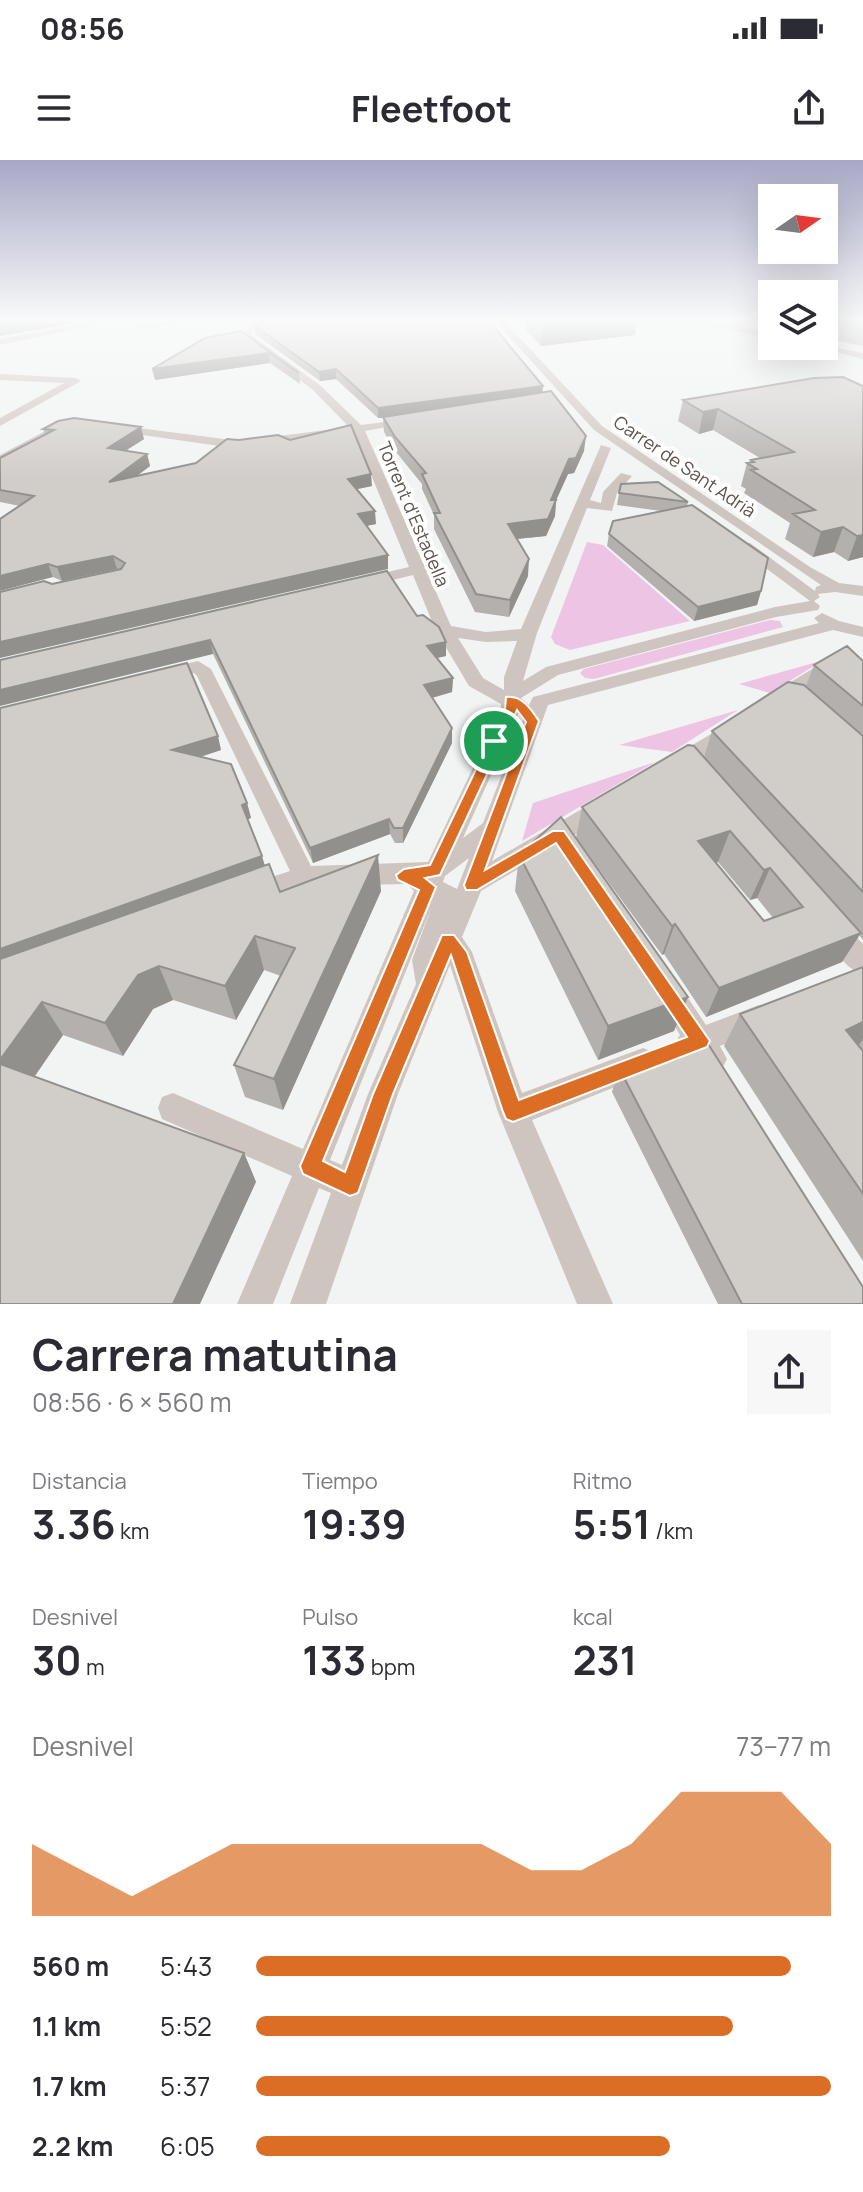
<!DOCTYPE html>
<html lang="es">
<meta charset="utf-8">
<style>
body{margin:0;font-family:Manrope,sans-serif;background:#f7f7f7;color:#2b2b33;height:100vh;display:flex;flex-direction:column;font-size:30px;white-space:nowrap}
*{box-sizing:border-box;margin:0}
p{font-size:26px;color:#7c7c81}
.icon{flex:none;width:44px;height:44px;fill:none;stroke:currentColor;stroke-width:2;stroke-linecap:round;stroke-linejoin:round}
.map{position:relative;height:1144px;overflow:hidden}
.sheet{display:flex;flex-direction:column;background:#fff;flex:1}
.sheet>*{flex:none}
.needle{width:52px;rotate:76deg}
.buttons{position:absolute;left:758px;top:24px;display:grid;gap:16px}
.buttons a{display:grid;place-items:center;width:80px;height:80px;border-radius:0px;background:#fff;box-shadow:0 8px 32px #0002;font-size:40px}
.pin{position:absolute;display:grid;place-items:center;width:68px;height:68px;color:#fff;margin:-34px;border:4px solid #fff;border-radius:50%;box-shadow:0 2px 8px #0007}
.round{display:grid;place-items:center;flex:none;width:84px;height:84px;border-radius:0px;background:#f7f7f7}
.overview{display:flex;align-items:center;justify-content:space-between;height:136px;padding:0 32px}
h1{font-size:44px;font-weight:700;line-height:60px}
.stats{display:grid;grid-template-columns:repeat(3,1fr);gap:12px;height:136px;padding:8px 32px}
.stats div{display:grid;align-content:center}
.stats b{font-size:40px;font-weight:700}
.stats small{font-size:22px;font-weight:400}
.stats p{font-size:22px}
.chart{height:224px;padding:16px 32px}
.chart p{display:flex;justify-content:space-between}
.chart svg{width:100%;height:144px;margin-top:8px;fill:#db6e24;opacity:.7}
ul{padding:0 32px;list-style:none;font-size:26px}
li{display:grid;grid-template-columns:128px 96px 1fr;align-items:center;height:60px}
li i{height:20px;border-radius:10px;background:#db6e24}
.status{display:flex;justify-content:space-between;align-items:center;height:56px;padding:0 40px;background:#fff;direction:ltr}
.status svg{height:22px;fill:currentColor}
header{display:flex;justify-content:space-between;align-items:center;height:104px;padding:0 32px;background:#fff;font-size:36px;font-weight:700}
.map>svg:first-child{display:block}
.green{fill:#eec4e4}
.lines{fill:none;stroke-linecap:round;stroke-linejoin:round}
.minor{fill:#cfc5c0;fill-rule:evenodd}
.rail{stroke:#bbb7b4;stroke-width:3}
.wall{fill:#b4b0ad;fill-rule:evenodd}
.shaded-wall{fill:#92908d}
.building{fill:#d1cdc9;stroke:#92908d;stroke-width:2;fill-rule:evenodd}
.route{fill:#db6e24;stroke:#fff;stroke-width:2;fill-rule:evenodd}
.labels{text-anchor:middle;dominant-baseline:central;stroke-width:8;stroke-linejoin:round;paint-order:stroke}
.far-street-label{font-size:18px;fill:#5e504a;stroke:#fff}
</style>
<div class="status"><b>08:56</b><svg viewBox="0 0 49 12"><path d="M0 12V9h3v3zM5 12V6h3v6zM10 12V3h3v9zM15 12V0h3v12zM26 1h20v11H26zM47 4h2v5h-2z"/></svg></div>
<header><svg class="icon" aria-label="menu" viewBox="0 0 24 24"><path d="M4 6h16M4 12h16M4 18h16"/></svg>Fleetfoot<svg class="icon" aria-label="share" viewBox="0 0 24 24"><path d="M12 15V3M7 8l5-5 5 5M5 13v7h14v-7"/></svg></header>
<div class="map">
<svg width="863" height="1144" viewBox="0 0 863 1144">
<rect width="100%" height="100%" fill="#f2f4f3"/>
<path class="green" d="M587,382l16,3 87,76 -120,29 -15,-6 -4,-7z
M770,460l10,1 3,6 -189,52 -9,-1 -5,-5 4,-4z
M817,502l2,1 -49,30 -31,-9z
M738,550l-66,42 -53,-7z
M655,602l-133,79 11,-38z"/>
<g class="lines">
<path class="minor" d="M101,160h18l-119,25v-6z
M275,160h18l-36,9 -7,5 71,52 40,39 47,-6 6,3 -49,9 86,195 35,6 35,-3 80,-184 10,3 -21,52 11,3 2,-11 18,-19 11,3 -15,17 -5,18 -25,-3 -50,125 -14,48 23,-14 229,-60 35,-6 -70,-52v-6h10l65,48 1,-4 5,-2 -227,-155 -100,-110h9l99,106 208,141 29,16 24,3v10l-28,-4 -17,2 2,3 -6,4 6,5 -2,4 -42,7 -218,58 -37,23 8,7 4,-8 286,-74 -5,-5 8,-5 17,8 24,6v10l-30,-7 -285,75 -56,156 102,-59h16l3,6 -3,6 -129,77 -19,46 10,15 50,141 121,-45 10,4 5,10 -5,10 -121,48 81,184h-36l-79,-192 -48,-147 -52,129 -72,210h-36l41,-111 -12,-5 -46,116h-36l55,-128 -130,-57 -4,-11 4,-11 11,-4 130,56 111,-258 -7,-7 -103,2 -51,17 -9,-3 -3,-7 3,-7 46,-15 -93,-195 -3,-3 -32,8 -9,-6 2,-4 43,-10 13,8 100,197 117,-4 73,-153v-5l-32,-18 -34,-57 -22,-54 -49,12 -8,-5 2,-3 51,-12 -55,-134 -114,16 -125,-18 -6,-3 6,-3 125,16 109,-14 -36,-37 -74,-56 12,-9zM458,478l28,4 31,-1 -13,36v13l-21,-12zM527,550l-44,113 -20,15 56,-126zM469,698l-12,31 -14,-7 2,-6zM432,746l-20,54 4,24 -48,110 -26,71 -12,-5z
M606,160h104l62,13v6l-62,-13 -101,-1z
M824,185l39,8v6l-50,-13z
M0,214l76,4 5,3 -81,45v-8l64,-35 -64,-3z
M68,259l6,3 -2,2 -72,40v-9z
M832,497l6,1 3,4 -3,4 -53,36h-14l-3,-4 3,-4z
M728,564l7,2 3,5 -3,5 -54,34h-14l-3,-5 3,-5z
M834,759l9,3 20,22v31c-17,-6 -34,-29 -42,-45l4,-8z
M668,820l10,3 28,42 53,-20 10,4 4,9 -4,9 -49,19 7,13 -5,10 -10,4 -10,-4 -8,-13 -6,3 -10,-4 -4,-10 6,-10 -26,-43 4,-9z"/>
<path class="rail" d="M140,168l43,-8"/>
</g>
<path class="wall" d="M526,160h111l-2,15 -94,11 -15,-16z
M824,160h39v26l-39,-8z
M254,165l288,67 42,59 -10,22 -6,1 -12,26 -1,16 -9,20 -29,3 11,37 -19,41 -34,-5 -41,-83v-14l-12,-26v-5l-26,-32 -12,-20 -1,-14h-5l-42,-39 -16,2 -65,-47z
M241,171l58,42 1,11 -30,-21 -115,17z
M814,218l49,179 -15,4 -14,-9 -21,5 -28,-18 5,-16 -46,-30 2,-4 -5,-3 6,-23 3,-1 1,-2 9,-2 -47,-28 -14,4 -21,-13 5,-21z
M43,269l101,10 -19,12 22,3 3,12 -13,10 235,10 -15,3 19,35 -9,2 21,29v14l-336,15 67,-14 -2,-1 -55,12 -9,-4 -33,-71 -20,-4v-44l45,-23z
M619,333l69,9 -1,4 74,85 -4,14 -63,16 -87,-75 2,-12 52,-23 -44,-6z
M417,456l29,26v14l-9,2 16,20 -1,14 -20,6 20,30v15l-49,100h-8l-5,-9 -77,29 -100,-209 -213,6z
M863,501v279l-4,-5 -17,27 -136,55 -42,-63 -2,1 -86,-117 6,-31 122,-50 8,-26 94,-45 8,-21zM715,702h3l32,38 7,-2 16,20 -9,3z
M0,548l221,42 -20,7 46,46 4,15 -3,1 17,47 15,26 101,-1 -98,219 -38,-13 -11,-32 47,-89 -17,-6 -28,50 -63,-20 -20,9 -30,47 -60,-21 -29,41 210,77 12,29 -256,122z
M519,695l169,142 -14,34 -76,29 -83,-169z
M863,807v294l-139,-215 16,-32z
M619,908l244,236h-145l-106,-212z"/>
<path class="shaded-wall" d="M0,160h93l-93,16z
M543,160h94l-2,15 -94,11z
M269,193l1,10 -115,17 -3,-11z
M336,209v10l-16,2 -1,-9z
M543,226l-1,10 -164,22v-10z
M718,249l-5,21 -14,4 4,-22z
M141,267l3,12 -33,21 -3,-12z
M586,276l-2,15 -10,22 -6,1 -19,42 2,-16 18,-41z
M147,294l3,12 -38,28 -3,-12z
M371,314l1,12 -24,5v-12z
M556,340l-1,16 -9,20 -40,4 2,-16z
M375,351l1,13 -17,3 -1,-13z
M843,367l-9,25 -21,5 8,-25z
M863,375v22l-15,4 9,-25z
M388,395v14l-388,89v-16z
M113,396l4,13 -55,12 -5,-14z
M529,399l-1,17 -19,41 1,-17z
M48,404l5,13 -53,14v-15z
M761,431l-4,14 -63,16 4,-14z
M210,480l3,14 -213,52v-16z
M446,482v14l-19,4v-14z
M453,518l-1,14 -28,8v-15z
M452,568v15l-49,100v-15z
M218,576l3,14 -45,14 -4,-14z
M247,643l4,15 -6,2 -3,-15z
M389,659l1,15 -77,29 -3,-15z
M730,671l-12,31 -30,10 10,-31z
M378,695l3,36 -98,219 -9,-31z
M262,696l4,14 -266,97v-18z
M770,708l-13,30 -7,2 14,-30z
M675,764l-11,30 -2,1 10,-29z
M861,773l-19,29 -136,55 13,-29z
M255,776l9,34 -28,50 -11,-34z
M159,806l14,34 -20,9 -30,47 -18,-33 33,-48z
M688,837l-14,34 -76,29 10,-34z
M42,842l21,33 -41,60 -22,-29v-6z
M863,862v17l-5,7 -12,-16z
M244,993l12,29 -56,122h-27z"/>
<path class="building" d="M273,160h215l55,66 -165,22 -42,-39 -17,3 -65,-47z
M241,171l58,42 -30,-20 -117,16 53,-31z
M843,217l20,9v149l-6,1 -14,-9 -22,5 -28,-18 22,-4 -64,-40 6,-1 -10,-6 7,-1 -3,-2 43,-8 -76,-43 -15,3 -20,-12 131,-22z
M551,231l35,45 -10,22 -7,1 -18,41h5l-8,19 -40,5 21,35 -19,41 -34,-6 -42,-81h6l-18,-39 4,-1 -31,-36 -12,-20z
M74,258l67,9 -33,21 39,6 -38,28 87,-19 31,-24 12,1 39,-5 12,5 61,-15 20,49 -23,5 27,32 -17,3 30,41 -388,87v-50l44,-11 8,3 69,-15 4,-6 -12,-7 -56,11 -9,-3 -48,12v-57l34,-23 -34,-6v-32l54,-28 -11,-1 15,-8z
M658,322l30,20 -69,-9 2,-9z
M692,345l76,53 -7,33 -63,16 -89,-73 4,-13z
M387,411l30,45 6,-1 16,12 7,15 -19,4 26,32 -29,7 28,43 -49,100h-9l-5,-9 -79,29 -100,-208 -210,50v-30z
M847,486l16,15v45l-49,-41z
M187,503l31,73 -46,14 59,14 16,39 -5,2 20,51 -262,93v-241z
M788,522l16,3 59,51v156l-151,-161z
M688,585l6,1 167,187 -142,55 -44,-64 -3,2 -90,-119zM730,671l34,39 6,-2 33,39 -39,14 -66,-80z
M561,657l127,180 -80,29 -89,-171z
M378,695l-104,224 -40,-14 61,-117 -40,-12 -30,50 -66,-20 -21,9 -33,48 -63,-21 -42,58v-101l269,-95 11,28z
M863,807v55l-17,8 17,21v143l-123,-180z
M703,876l160,251v17h-121l-123,-236z
M0,904l244,89 -71,151h-173z"/>
<linearGradient id="sky" x2="0" y2="1"><stop stop-color="#a8a8c6"/><stop offset="0.5" stop-color="#f9fafa"/><stop offset="1" stop-color="#f9fafa" stop-opacity="0"/></linearGradient>
<rect width="863" height="320" fill="url(#sky)"/>
<path class="route" d="M506,537c16,-2 25,12 33,24l-54,149 68,-39h11l146,210 -3,6 -194,75 -7,-3 -3,-7 -52,-157 -58,139 -35,99 -8,3 -47,-22 -3,-8 119,-276 -21,-10 -2,-5 8,-6 26,-4 75,-156zM517,550l9,12 -62,163 2,5h11l79,-47 131,194 -168,63 -52,-148 -13,-17h-12l-69,159 -28,78 -22,-11 113,-274 -11,-9 15,-3z"/>
<g class="labels">
<g class="far-street-label">
<text transform="translate(685 306) rotate(34)">Carrer de Sant Adrià</text>
<text transform="translate(414 354) rotate(67)">Torrent d'Estadella</text>
</g>
</g>
</svg>
<div class="buttons">
<a><svg class="needle" viewBox="-14 -14 28 28"><path d="M0-13l5 13h-10z" fill="#e53935"/><path d="M0 13l5-13h-10z" fill="#7c7c81"/></svg></a>
<a><svg class="icon" aria-label="layers" viewBox="0 0 24 24"><path d="M12 4l9 5-9 5-9-5zM3 14l9 5 9-5"/></svg></a>
</div>
<div class="pin" style="left:494px;top:581px;background:#1e9e55"><svg class="icon" aria-label="arrive" viewBox="0 0 24 24"><path d="M6 21V4h12l-3 4 3 4H6"/></svg></div>
</div>
<section class="sheet">
<div class="overview"><div><h1>Carrera matutina</h1><p>08:56 · 6 × 560 m</p></div><a class="round"><svg class="icon" aria-label="share" viewBox="0 0 24 24"><path d="M12 15V3M7 8l5-5 5 5M5 13v7h14v-7"/></svg></a></div>
<div class="stats">
<div><p>Distancia</p><b>3.36<small> km</small></b></div>
<div><p>Tiempo</p><b>19:39</b></div>
<div><p>Ritmo</p><b>5:51<small> /km</small></b></div>
</div>
<div class="stats">
<div><p>Desnivel</p><b>30<small> m</small></b></div>
<div><p>Pulso</p><b>133<small> bpm</small></b></div>
<div><p>kcal</p><b>231</b></div>
</div>
<div class="chart"><p><span>Desnivel</span>73–77 m</p>
<svg viewBox="0 0 160 44" preserveAspectRatio="none"><path d="M0 44V22L10 30L20 38L30 30L40 22L50 22L60 22L70 22L80 22L90 22L100 30L110 30L120 22L130 6L140 6L150 6L160 22V44z"/></svg>
</div>
<ul>
<li><b>560 m</b>5:43<i style="width:93%"></i></li>
<li><b>1.1 km</b>5:52<i style="width:83%"></i></li>
<li><b>1.7 km</b>5:37<i style="width:100%"></i></li>
<li><b>2.2 km</b>6:05<i style="width:72%"></i></li>
</ul>
</section>
